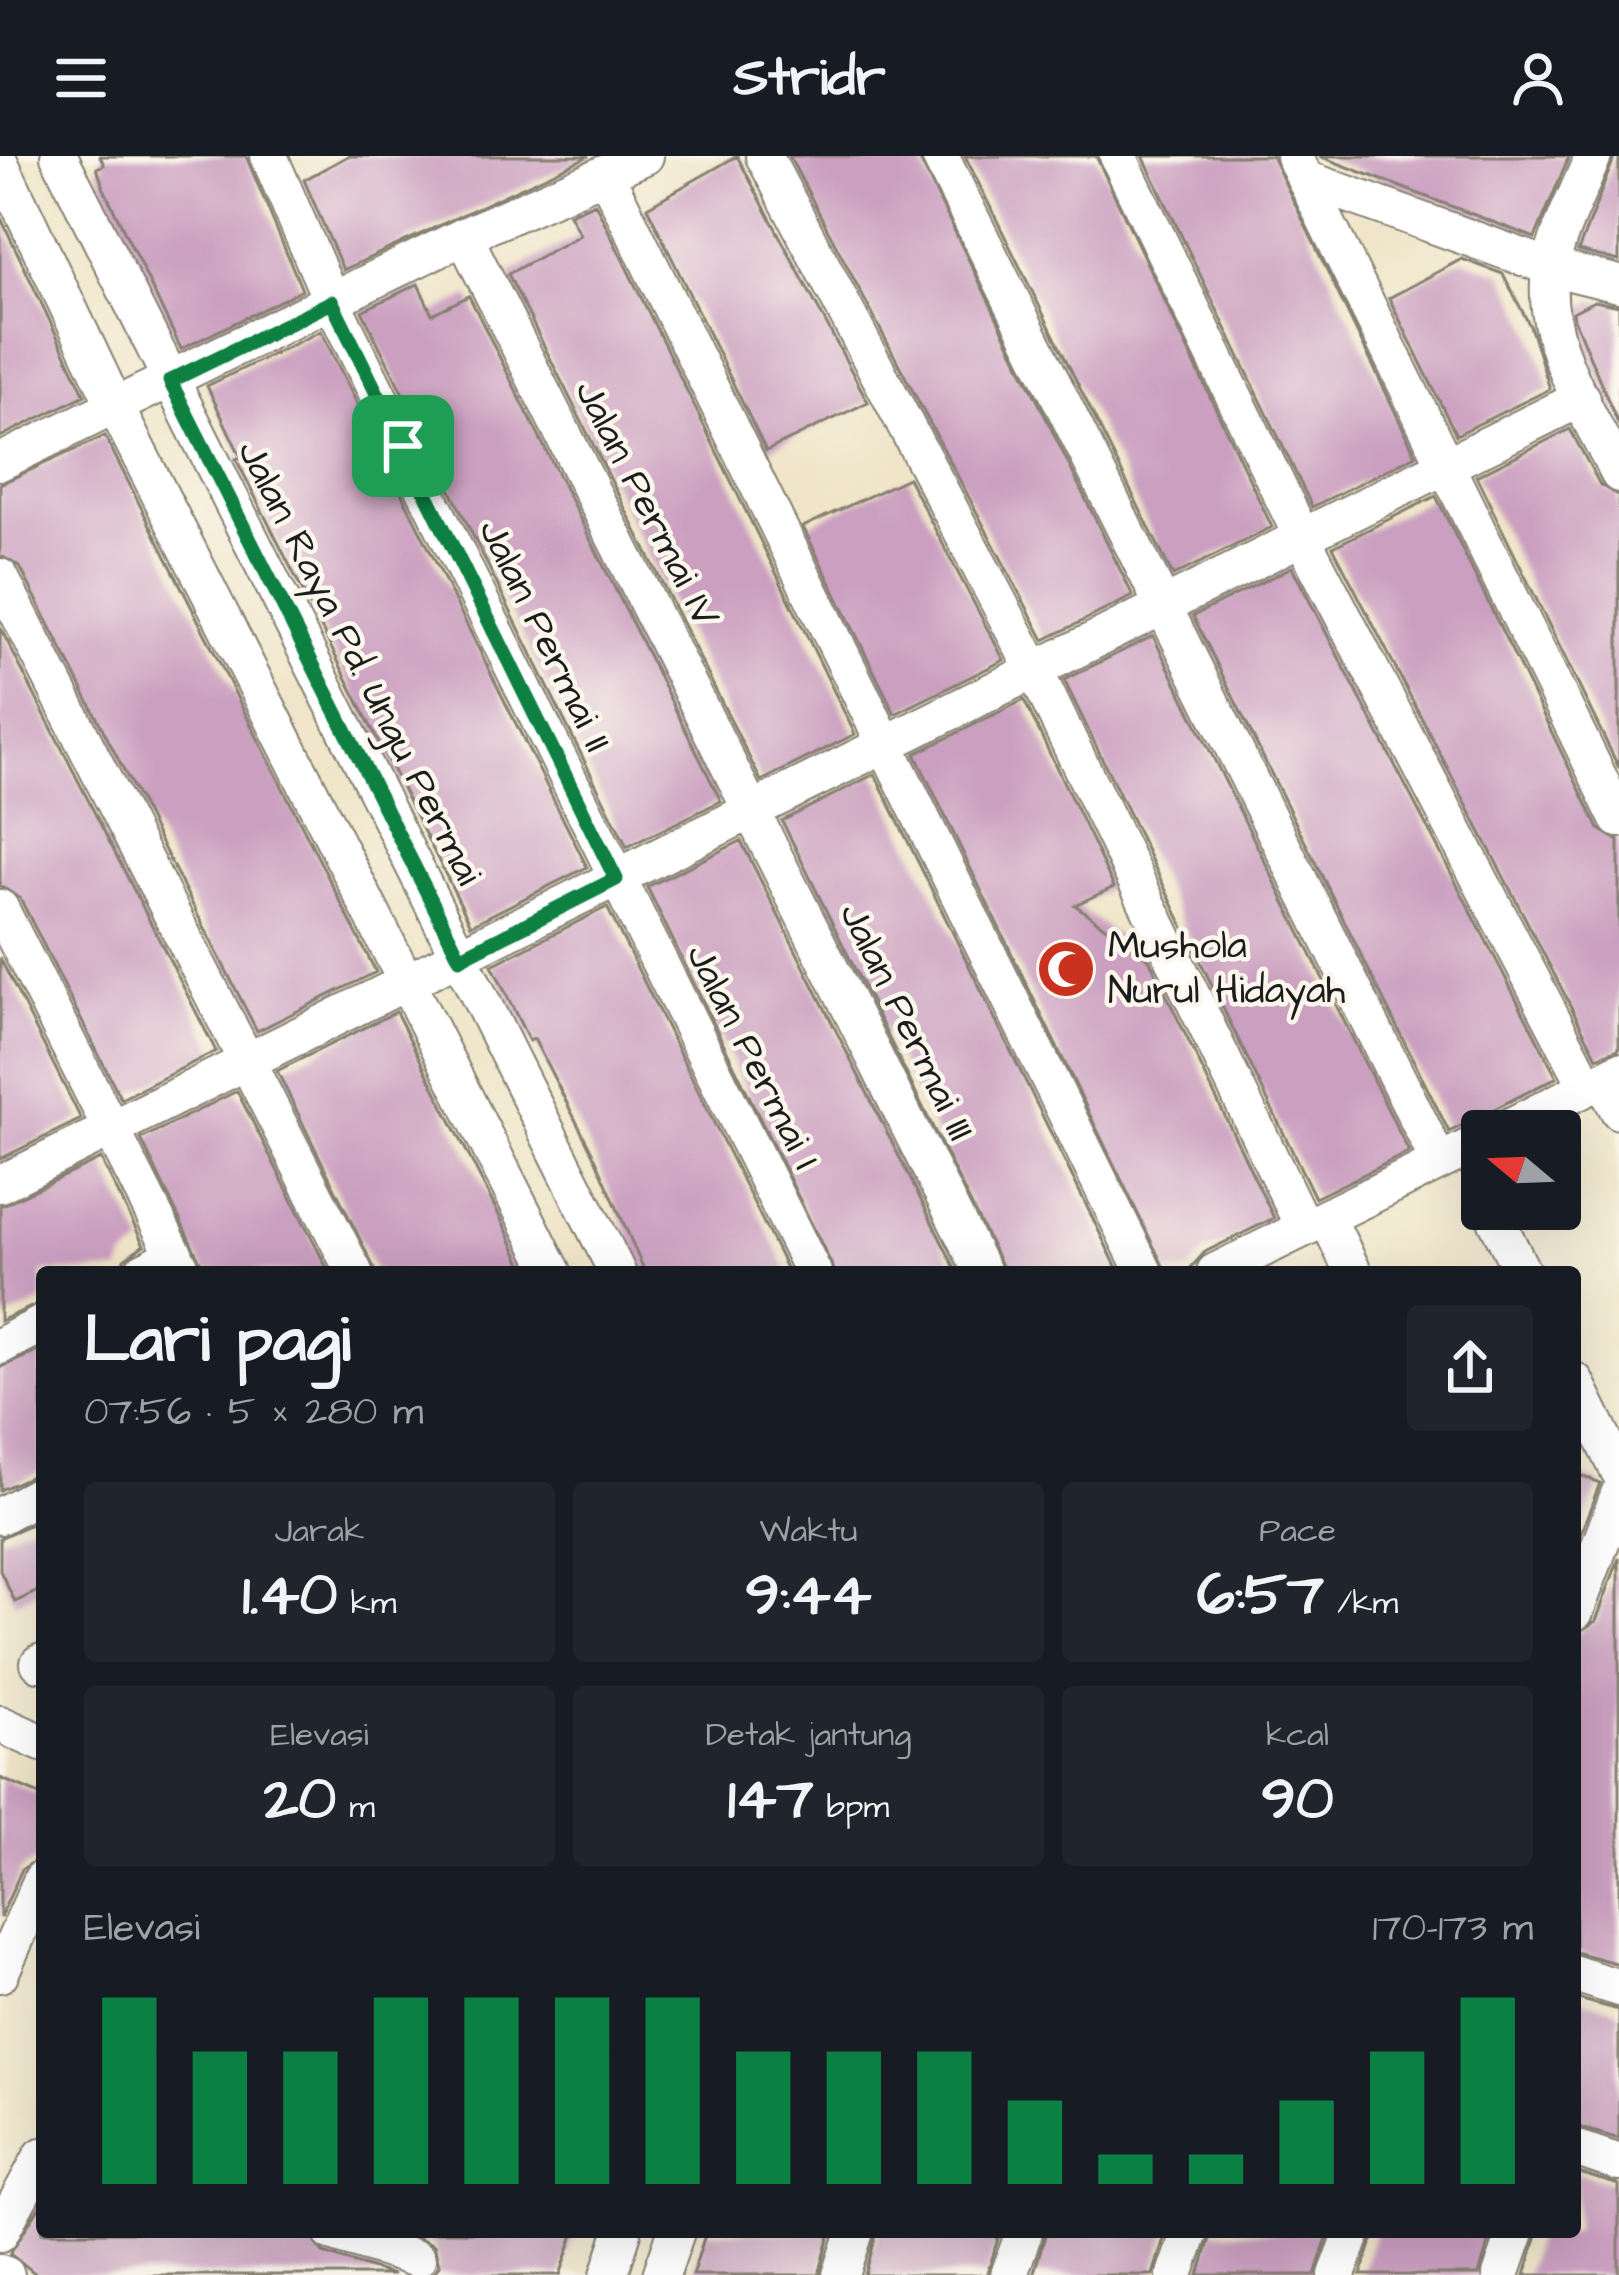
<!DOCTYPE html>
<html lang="id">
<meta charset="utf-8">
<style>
body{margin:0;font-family:"Architects Daughter",sans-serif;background:#20242c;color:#f1f3f6;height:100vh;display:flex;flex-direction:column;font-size:45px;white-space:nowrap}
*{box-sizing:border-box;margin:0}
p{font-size:39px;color:#9ea1a6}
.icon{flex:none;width:66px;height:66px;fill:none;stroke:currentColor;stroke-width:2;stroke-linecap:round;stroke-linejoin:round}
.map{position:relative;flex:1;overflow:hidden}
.sheet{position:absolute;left:36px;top:1110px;width:1545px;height:972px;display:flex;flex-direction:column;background:#171b24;border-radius:12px;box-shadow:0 12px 48px #0002}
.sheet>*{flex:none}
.needle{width:78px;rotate:289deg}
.tools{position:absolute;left:1461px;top:954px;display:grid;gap:24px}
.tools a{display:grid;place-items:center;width:120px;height:120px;border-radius:12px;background:#171b24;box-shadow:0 12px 48px #0002;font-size:60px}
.pin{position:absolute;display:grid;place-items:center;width:102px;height:102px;color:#fff;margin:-51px;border-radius:24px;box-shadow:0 6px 18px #0006}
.round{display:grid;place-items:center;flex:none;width:126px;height:126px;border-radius:12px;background:#20242c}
.overview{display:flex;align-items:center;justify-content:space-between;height:204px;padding:0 48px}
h1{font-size:66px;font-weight:700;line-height:90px}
.stats{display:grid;grid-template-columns:repeat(3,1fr);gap:18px;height:204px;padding:12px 48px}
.stats div{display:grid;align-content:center;border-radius:12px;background:#20242c;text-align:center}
.stats b{font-size:60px;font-weight:700}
.stats small{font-size:33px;font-weight:400}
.stats p{font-size:33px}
.chart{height:336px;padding:24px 48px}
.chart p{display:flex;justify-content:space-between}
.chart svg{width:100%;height:216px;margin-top:12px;stroke:#0b8043;stroke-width:6}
header{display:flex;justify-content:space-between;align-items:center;height:156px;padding:0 48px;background:#171b24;font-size:54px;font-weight:700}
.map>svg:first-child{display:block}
.building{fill:#ca9fc0}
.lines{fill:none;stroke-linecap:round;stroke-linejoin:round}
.minor-casing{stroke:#868072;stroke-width:40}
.minor{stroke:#fff;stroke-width:36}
.route-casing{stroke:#fff;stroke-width:24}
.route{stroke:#0b8043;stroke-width:15}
.labels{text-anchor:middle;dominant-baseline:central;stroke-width:9;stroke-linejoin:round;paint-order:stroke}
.street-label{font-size:39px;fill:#1c1c1c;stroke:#fbf7ec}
.poi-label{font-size:39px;fill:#1c1c1c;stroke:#fbf7ec;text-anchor:start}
</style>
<header><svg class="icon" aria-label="menu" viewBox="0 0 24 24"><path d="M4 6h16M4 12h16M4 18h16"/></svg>Stridr<svg class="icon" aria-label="person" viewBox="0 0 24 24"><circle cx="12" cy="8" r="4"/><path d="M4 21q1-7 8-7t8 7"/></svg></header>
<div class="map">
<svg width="1619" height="2119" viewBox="0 0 1619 2119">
<rect width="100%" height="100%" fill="#fbf7ec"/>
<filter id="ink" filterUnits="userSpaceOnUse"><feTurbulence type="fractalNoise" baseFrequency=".00833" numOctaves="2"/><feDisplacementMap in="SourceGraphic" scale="24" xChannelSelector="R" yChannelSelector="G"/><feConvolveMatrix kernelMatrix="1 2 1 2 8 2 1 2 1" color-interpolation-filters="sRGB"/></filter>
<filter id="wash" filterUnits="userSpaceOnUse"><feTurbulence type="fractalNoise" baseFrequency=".004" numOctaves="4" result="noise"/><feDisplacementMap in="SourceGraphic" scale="48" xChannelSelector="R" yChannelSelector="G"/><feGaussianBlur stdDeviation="2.7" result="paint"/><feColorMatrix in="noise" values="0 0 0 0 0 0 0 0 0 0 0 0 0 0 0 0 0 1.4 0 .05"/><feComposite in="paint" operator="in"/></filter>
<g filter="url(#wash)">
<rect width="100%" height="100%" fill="#f0e5c9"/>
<g id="blocks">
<path class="building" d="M100,0h146l56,134 -121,59 -77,-160 -7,-21 7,-3z
M348,0h241l-246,114 -39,-90z
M737,0l131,246 -102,49 -119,-244z
M789,0h129l215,440 -89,44z
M965,0h131l176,371 -99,49z
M1143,0h129l144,299 -104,52z
M1319,0h250l-34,82z
M1615,0h4v105l-41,-10z
M595,47l260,531 -94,47 -253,-507 72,-39 -11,-21z
M0,60l85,179 -85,42z
M1462,103l41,15 27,52 20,63 -94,46 -67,-137z
M418,128l14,30 37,-18 252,505 -94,46 -265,-536z
M1594,145l25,5v120l-45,-107 -1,-7z
M321,175l266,536 -116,58 -235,-466 5,-2 -34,-71z
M1570,273l30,56 19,11v272l-143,-292z
M105,280l271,536 -119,59 -237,-464 -20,-12v-71z
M908,322l96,182 -109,54 -92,-187z
M1436,340l163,333 20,12v208l-22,8 -264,-510z
M1292,411l265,510 -108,55 -256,-516z
M0,471l216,424 -95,48 -101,-201 -20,-12z
M1153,480l256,516 -94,46 -251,-518z
M1024,544l90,187 -39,18 74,54 125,259 -69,34 -18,20h-21l-251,-518z
M875,618l244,498h-115l-222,-451z
M741,685l216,431h-122l-188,-385z
M607,751l181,365h-143l-49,-112 -62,-121 -5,2 -37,-76z
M0,802l81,161 -81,40z
M396,856l108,213 22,47h-150l-99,-201z
M237,935l92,181h-124l-64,-133z
M101,1003l43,86 -20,14 -4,13h-78v30l-42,19v-115z
M42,1193v122l-42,19v-122z
M1575,1317l25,10 -25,65z
M42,1363v70l-27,13 -15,-31v-33z
M1619,1402v406l-44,-12v-318l21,-13z
M0,1622l42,18v61l-20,12 -22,49z
M1575,1842l44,12v129l-44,-13z
M1575,2016l44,13v90h-94l13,-43h37z
M42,2047v29h267l14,21 70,22h-356l-27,-22z
M406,2076h169l-15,43h-127l6,-10 -5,-20z
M706,2076h125l-12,43h-127z
M877,2076h123l-13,43h-122z
M1046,2076h120l-13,43h-120z
M1212,2076h117l-14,43h-116z
M1375,2076h117l-13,43h-118z"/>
</g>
</g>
<g filter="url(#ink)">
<use href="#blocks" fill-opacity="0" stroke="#868072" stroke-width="3"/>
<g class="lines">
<defs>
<path id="minor" d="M59,0l558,1116
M269,0l63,146 481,970
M764,0l271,515 269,557
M940,0l498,1004
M1118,0l184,381 285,549
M1294,0l325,663
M1593,0c-14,36 -37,77 -43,115 -10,70 39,143 69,203
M0,7l115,243 438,866
M606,19l538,1097
M1306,23l244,88 69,17
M464,80l518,1036
M0,306l464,-226 181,-80
M0,421l354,695
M0,752l183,364
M1602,923l17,32
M1501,975l118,-60
M0,1028l1582,-786
M1491,1053l31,63
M1327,1062l26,54
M142,1116l33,-17
M1215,1116l267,-131
M0,1190l42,-22
M1575,1225l44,90
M0,1360l42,-23
M1575,1456l44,-118
M39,1507l3,-1
M0,1568l42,19
M0,1818l42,-95
M1575,1818l44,14
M1575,1992l44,15
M331,2076l86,27
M0,2077l42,-77
M0,2117l6,2
M609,2119l14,-43
M661,2119l15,-43
M841,2119l14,-43
M1009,2119l15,-43
M1175,2119l15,-43
M1337,2119l16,-43
M1501,2119l15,-43"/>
</defs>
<use href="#minor" class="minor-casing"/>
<use href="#minor" class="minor"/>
</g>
</g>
<g class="lines" filter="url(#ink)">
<defs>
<path id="route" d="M332,146l284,577 -156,79 -290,-577z"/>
</defs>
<use href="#route" class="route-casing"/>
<use href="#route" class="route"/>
</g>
<defs>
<symbol id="mosque-disc" viewBox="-11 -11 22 22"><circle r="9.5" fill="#c8321e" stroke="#fbf7ec"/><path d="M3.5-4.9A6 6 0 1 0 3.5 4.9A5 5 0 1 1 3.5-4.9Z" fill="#fff"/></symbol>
</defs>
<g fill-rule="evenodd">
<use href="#mosque-disc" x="1033" y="780" width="66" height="66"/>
</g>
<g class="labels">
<g class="street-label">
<text transform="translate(646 348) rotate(63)">Jalan Permai IV</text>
<text transform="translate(544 480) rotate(64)">Jalan Permai II</text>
<text transform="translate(359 507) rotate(63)">Jalan Raya Pd. Ungu Permai</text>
<text transform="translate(906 866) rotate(64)">Jalan Permai III</text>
<text transform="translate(752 901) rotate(63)">Jalan Permai I</text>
</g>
<g class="poi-label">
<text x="1108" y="791">Mushola<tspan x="1108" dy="45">Nurul Hidayah</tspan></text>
</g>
</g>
</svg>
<div class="tools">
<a><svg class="needle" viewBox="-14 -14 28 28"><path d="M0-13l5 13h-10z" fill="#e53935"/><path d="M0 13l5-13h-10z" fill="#9ea1a6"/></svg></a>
</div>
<div class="pin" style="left:403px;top:290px;background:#1e9e55"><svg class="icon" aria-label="arrive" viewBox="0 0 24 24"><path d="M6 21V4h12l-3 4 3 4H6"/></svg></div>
<section class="sheet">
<div class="overview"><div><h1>Lari pagi</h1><p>07:56 · 5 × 280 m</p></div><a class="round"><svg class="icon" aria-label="share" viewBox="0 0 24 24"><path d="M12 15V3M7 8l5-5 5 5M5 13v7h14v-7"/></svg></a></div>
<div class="stats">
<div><p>Jarak</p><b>1.40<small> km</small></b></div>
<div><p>Waktu</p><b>9:44</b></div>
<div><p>Pace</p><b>6:57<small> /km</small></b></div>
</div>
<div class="stats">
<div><p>Elevasi</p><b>20<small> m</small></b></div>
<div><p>Detak jantung</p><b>147<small> bpm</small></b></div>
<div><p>kcal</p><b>90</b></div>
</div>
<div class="chart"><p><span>Elevasi</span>170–173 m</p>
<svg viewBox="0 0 160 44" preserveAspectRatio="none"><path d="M5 44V6M15 44V17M25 44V17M35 44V6M45 44V6M55 44V6M65 44V6M75 44V17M85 44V17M95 44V17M105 44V27M115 44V38M125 44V38M135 44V27M145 44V17M155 44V6"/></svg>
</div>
</section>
</div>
